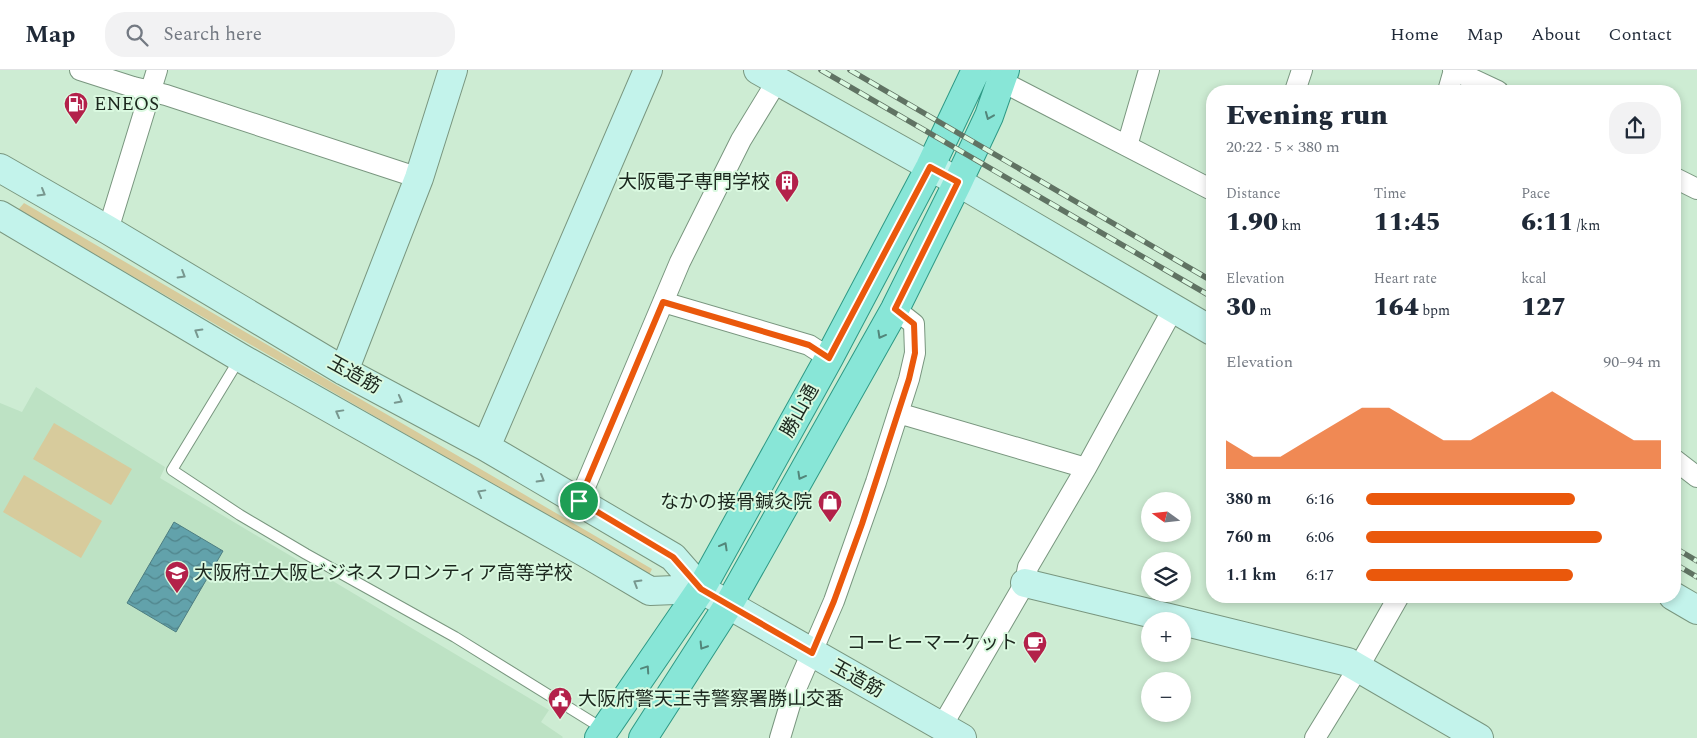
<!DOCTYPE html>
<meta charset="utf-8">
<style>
body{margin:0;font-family:Spectral,"Noto Sans JP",serif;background:#f2f2f3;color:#1f2937;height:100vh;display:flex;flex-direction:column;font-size:19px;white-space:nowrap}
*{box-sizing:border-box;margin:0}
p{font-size:16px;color:#747a83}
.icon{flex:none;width:28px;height:28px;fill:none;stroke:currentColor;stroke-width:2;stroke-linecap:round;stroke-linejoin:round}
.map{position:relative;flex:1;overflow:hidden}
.details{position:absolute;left:1206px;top:15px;width:475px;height:518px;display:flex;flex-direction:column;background:#fff;border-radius:20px;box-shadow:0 2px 8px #0003}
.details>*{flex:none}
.needle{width:32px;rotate:285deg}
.controls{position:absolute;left:1141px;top:422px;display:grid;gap:10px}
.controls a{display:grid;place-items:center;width:50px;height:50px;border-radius:50%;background:#fff;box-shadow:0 2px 8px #0003;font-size:25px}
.pin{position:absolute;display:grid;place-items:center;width:42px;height:42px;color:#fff;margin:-21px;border:2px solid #fff;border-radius:50%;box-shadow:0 1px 5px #0007}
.round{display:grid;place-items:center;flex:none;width:52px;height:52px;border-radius:20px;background:#f2f2f3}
.summary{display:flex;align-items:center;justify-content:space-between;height:85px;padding:0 20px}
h1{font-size:28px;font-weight:800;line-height:38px}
.stats{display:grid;grid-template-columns:repeat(3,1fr);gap:8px;height:85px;padding:5px 20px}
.stats div{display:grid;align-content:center}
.stats b{font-size:25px;font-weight:800}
.stats small{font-size:14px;font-weight:400}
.stats p{font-size:14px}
.chart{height:140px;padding:10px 20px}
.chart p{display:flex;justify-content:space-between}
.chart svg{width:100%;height:90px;margin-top:5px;fill:#ea580c;opacity:.7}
ul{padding:0 20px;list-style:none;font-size:16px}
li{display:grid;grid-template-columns:80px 60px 1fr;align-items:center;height:38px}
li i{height:12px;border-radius:6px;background:#ea580c}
header{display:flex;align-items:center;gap:30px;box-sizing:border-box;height:70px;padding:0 25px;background:#fff;border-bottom:1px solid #e0e1e3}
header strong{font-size:24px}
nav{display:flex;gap:28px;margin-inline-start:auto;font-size:18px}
.search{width:350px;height:45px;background:#f2f2f3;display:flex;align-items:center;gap:12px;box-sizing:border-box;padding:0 18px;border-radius:20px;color:#747a83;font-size:19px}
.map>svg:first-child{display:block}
.built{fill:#bde2c4}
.grass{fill:#d7cb9c}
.water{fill:url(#water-waves);stroke:#4d7d81}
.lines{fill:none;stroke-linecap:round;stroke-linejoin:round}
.lane-casing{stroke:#79967f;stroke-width:12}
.street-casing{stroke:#79967f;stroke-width:22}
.secondary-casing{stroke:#79967f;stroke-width:30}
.primary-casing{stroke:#2e9985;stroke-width:30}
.lane{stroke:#fff;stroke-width:10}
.street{stroke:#fff;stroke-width:20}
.secondary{stroke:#c3f3eb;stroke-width:28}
.primary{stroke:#88e6d7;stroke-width:28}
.rail-casing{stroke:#607363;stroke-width:5.5}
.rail{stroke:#daf9e0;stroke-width:4;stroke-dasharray:11;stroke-linecap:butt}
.oneway{stroke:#52867a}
.oneway2{stroke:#78978f}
.route-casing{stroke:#fff;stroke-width:10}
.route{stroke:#ea580c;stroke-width:6}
.labels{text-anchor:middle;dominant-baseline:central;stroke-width:4;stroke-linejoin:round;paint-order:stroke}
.poi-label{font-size:19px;fill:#1c271e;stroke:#daf9e0;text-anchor:start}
.street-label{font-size:19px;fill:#1c271e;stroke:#daf9e0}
</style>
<header>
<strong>Map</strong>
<div class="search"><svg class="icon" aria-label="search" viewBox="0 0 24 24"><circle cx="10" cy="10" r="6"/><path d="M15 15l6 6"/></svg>Search here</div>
<nav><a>Home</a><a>Map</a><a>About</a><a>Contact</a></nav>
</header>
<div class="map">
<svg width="1697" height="668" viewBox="0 0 1697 668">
<defs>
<pattern id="water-waves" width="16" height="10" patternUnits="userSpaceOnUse" patternTransform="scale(1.25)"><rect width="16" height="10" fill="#62a2ab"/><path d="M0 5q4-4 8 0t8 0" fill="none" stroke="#50848b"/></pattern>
</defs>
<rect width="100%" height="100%" fill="#cdecd3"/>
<path class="built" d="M36,317l129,80 -5,11 389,232 -8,12 22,15 -1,1h-562v-335l22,9z"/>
<path class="grass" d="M24,133l628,366 -3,6 -631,-365z
M54,353l78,46 -21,36 -78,-46z
M24,405l78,46 -21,37 -78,-46z"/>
<path class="water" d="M174,452l49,29 -47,81 -49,-29z"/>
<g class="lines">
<defs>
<path id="lane" d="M240,288l-68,112 68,45 66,39 149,83 150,93"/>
<path id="street" d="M80,0l53,17 33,8 253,83
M1453,0l45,21
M1001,11l211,109
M1295,21l7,-21
M1448,21l6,-21
M1127,76l22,-76
M1675,108l22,11
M108,160l49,-160
M663,232l146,43 20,13
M898,343l188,55
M1675,390l22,17
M579,431l101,-239 61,-122 36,-59
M942,656l83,-143 3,-16 58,-99 87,-159
M780,668l12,-40 42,-97 42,-119 33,-103 6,-26 -1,-29 -19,-15
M1315,668l43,-70 41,-72"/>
<path id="secondary" d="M758,0l200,112 254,149
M0,98l108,62 236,141 142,76 187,110 28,32 261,149
M0,145l241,143 343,194 66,39 51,-2
M344,301l75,-193 34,-108
M486,377l162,-377
M1025,513l157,38
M1673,526l24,14
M1182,551l166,41 131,76"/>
<path id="primary" d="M599,668l102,-149 128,-231 101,-191 46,-97
M643,668l86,-134 166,-295 63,-127 31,-66 16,-46"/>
</defs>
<use href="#lane" class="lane-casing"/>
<use href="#street" class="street-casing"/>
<use href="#secondary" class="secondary-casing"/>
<use href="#primary" class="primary-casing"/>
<use href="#lane" class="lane"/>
<use href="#street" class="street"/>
<use href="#secondary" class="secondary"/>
<use href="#primary" class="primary"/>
<defs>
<path id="rail" d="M821,0l391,227
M850,0l362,211
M1675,478l22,13
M1675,494l22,13"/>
</defs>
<use href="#rail" class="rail-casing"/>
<use href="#rail" class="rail"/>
</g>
<defs><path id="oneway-chevron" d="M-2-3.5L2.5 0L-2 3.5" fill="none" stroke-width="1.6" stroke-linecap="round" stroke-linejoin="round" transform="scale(1.25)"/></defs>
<g class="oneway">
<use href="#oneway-chevron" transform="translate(989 46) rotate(112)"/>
<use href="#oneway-chevron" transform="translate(881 265) rotate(119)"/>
<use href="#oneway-chevron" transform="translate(801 406) rotate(119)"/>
<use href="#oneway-chevron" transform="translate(724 476) rotate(-61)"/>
<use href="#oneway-chevron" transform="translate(703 576) rotate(122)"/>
<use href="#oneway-chevron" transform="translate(646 599) rotate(-56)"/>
</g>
<g class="oneway2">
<use href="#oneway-chevron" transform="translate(42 123) rotate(30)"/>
<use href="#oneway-chevron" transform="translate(182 205) rotate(31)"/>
<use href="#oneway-chevron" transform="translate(198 262) rotate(-149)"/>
<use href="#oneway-chevron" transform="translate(399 330) rotate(28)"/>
<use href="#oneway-chevron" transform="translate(339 343) rotate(-151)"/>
<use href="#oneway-chevron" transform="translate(541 409) rotate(30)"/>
<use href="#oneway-chevron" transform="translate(481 423) rotate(-151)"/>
<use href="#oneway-chevron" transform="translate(637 513) rotate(-149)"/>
</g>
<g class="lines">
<defs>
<path id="route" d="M930,97l28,15 -63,127 19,15 1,29 -6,26 -47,145 -28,77 -22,52 -111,-64 -28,-32 -94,-56 84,-199 146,43 20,13z"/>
</defs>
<use href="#route" class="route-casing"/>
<use href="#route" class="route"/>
</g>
<defs>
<symbol id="fuel-pin" viewBox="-11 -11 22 30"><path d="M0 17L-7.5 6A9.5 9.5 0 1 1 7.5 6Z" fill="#b3214a" stroke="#daf9e0"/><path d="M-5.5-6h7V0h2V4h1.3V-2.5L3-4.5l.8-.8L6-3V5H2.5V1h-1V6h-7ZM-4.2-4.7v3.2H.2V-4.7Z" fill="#fff"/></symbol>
<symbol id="building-pin" viewBox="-11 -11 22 30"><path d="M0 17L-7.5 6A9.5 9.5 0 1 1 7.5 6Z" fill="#b3214a" stroke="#daf9e0"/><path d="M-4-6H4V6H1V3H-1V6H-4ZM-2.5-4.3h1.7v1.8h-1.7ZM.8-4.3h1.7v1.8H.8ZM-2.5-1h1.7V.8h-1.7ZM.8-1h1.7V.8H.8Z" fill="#fff"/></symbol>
<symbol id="shop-pin" viewBox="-11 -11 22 30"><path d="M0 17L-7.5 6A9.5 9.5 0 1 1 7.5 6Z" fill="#b3214a" stroke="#daf9e0"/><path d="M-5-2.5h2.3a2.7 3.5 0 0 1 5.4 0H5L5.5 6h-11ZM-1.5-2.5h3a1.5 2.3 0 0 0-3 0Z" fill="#fff"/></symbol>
<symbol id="school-pin" viewBox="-11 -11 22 30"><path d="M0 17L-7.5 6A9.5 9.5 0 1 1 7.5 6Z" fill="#b3214a" stroke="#daf9e0"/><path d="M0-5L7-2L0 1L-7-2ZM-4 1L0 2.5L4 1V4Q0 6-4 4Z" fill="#fff"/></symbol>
<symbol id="cafe-pin" viewBox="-11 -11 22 30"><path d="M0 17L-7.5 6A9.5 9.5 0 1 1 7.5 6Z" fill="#b3214a" stroke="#daf9e0"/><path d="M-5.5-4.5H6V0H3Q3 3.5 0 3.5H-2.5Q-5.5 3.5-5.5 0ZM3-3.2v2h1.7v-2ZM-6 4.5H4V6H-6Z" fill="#fff"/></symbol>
<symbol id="civic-pin" viewBox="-11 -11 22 30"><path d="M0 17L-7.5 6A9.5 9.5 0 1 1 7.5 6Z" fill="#b3214a" stroke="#daf9e0"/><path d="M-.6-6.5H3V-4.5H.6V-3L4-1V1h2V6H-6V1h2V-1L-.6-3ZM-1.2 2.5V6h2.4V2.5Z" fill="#fff"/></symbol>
</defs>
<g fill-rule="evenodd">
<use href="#fuel-pin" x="62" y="20" width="28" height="38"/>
<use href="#building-pin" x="773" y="98" width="28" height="38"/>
<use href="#shop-pin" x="816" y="418" width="28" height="38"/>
<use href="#school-pin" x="163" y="489" width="28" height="38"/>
<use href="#cafe-pin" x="1021" y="559" width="28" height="38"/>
<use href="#civic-pin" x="546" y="615" width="28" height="38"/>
</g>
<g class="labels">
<g class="poi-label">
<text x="94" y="34">ENEOS</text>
<text x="770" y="112" text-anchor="end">大阪電子専門学校</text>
<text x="812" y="432" text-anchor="end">なかの接骨鍼灸院</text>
<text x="194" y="503">大阪府立大阪ビジネスフロンティア高等学校</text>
<text x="1018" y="573" text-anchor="end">コーヒーマーケット</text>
<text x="578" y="629">大阪府警天王寺警察署勝山交番</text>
</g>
<g class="street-label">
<text transform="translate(354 305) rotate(29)">玉造筋</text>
<text transform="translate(800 341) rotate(-61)">勝山通</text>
<text transform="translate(857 609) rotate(29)">玉造筋</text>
</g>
</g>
</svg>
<div class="controls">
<a><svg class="needle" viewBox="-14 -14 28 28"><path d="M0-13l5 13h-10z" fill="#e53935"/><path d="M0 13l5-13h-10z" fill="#747a83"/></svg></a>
<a><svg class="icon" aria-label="layers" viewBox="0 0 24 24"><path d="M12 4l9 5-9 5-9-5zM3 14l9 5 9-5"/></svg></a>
<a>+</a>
<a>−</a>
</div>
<div class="pin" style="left:579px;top:431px;background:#1e9e55"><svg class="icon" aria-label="arrive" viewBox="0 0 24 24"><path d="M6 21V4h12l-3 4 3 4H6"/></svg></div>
<section class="details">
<div class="summary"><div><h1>Evening run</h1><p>20:22 · 5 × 380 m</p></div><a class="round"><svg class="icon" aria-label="share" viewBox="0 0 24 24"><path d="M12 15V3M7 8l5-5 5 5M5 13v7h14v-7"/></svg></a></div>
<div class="stats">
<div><p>Distance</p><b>1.90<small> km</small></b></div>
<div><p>Time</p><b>11:45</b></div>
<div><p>Pace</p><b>6:11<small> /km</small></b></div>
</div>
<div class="stats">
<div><p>Elevation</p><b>30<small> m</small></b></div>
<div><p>Heart rate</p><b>164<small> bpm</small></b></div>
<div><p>kcal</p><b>127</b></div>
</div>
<div class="chart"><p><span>Elevation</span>90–94 m</p>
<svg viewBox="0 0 160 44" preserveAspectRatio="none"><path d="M0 44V30L10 38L20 38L30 30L40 22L50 14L60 14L70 22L80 30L90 30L100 22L110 14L120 6L130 14L140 22L150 30L160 30V44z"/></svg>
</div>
<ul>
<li><b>380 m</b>6:16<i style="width:71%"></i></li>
<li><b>760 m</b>6:06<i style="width:80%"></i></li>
<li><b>1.1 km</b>6:17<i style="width:70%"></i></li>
</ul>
</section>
</div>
